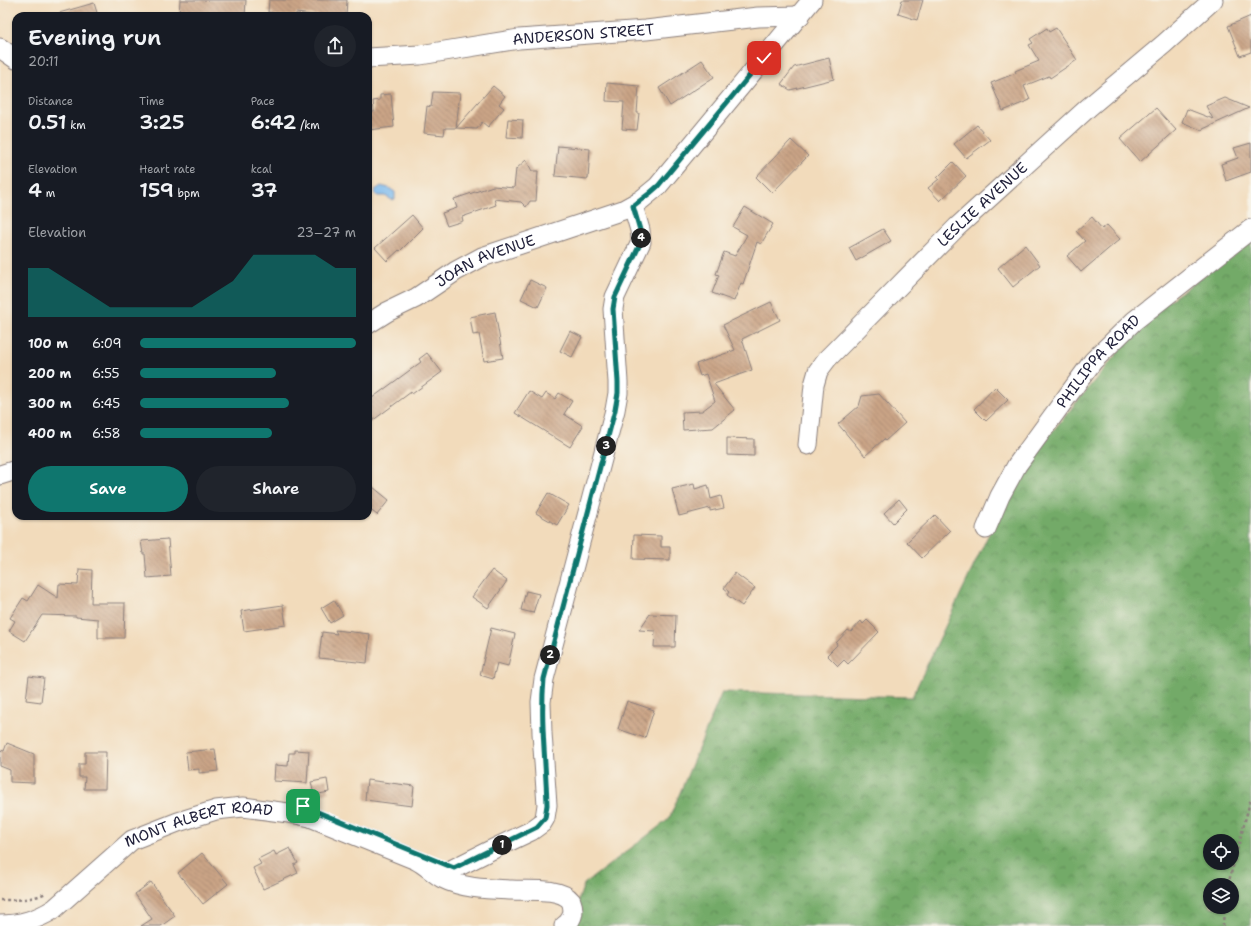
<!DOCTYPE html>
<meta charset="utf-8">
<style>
body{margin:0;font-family:"Shantell Sans",sans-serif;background:#20242c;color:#f1f3f6;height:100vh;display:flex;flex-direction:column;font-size:15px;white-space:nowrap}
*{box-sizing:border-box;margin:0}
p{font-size:13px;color:#9ea1a6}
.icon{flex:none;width:22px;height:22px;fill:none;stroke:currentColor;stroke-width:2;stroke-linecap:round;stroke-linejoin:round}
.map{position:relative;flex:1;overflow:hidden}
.drawer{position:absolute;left:12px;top:12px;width:360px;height:508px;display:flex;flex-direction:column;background:#171b24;border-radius:12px;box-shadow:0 1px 3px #0004}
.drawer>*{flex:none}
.buttons{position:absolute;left:1203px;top:834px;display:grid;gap:8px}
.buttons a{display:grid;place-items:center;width:36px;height:36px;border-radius:50%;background:#171b24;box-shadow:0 1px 3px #0004;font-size:20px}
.pin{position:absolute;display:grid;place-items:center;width:34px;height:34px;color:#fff;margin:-17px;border-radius:8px;box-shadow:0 2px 6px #0006}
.km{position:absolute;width:20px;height:20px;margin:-10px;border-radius:50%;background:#222;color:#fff;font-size:11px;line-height:20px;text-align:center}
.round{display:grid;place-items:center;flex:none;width:42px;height:42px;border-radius:21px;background:#20242c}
.headline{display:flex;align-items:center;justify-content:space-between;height:68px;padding:0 16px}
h1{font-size:22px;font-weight:600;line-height:30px}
.metrics{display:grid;grid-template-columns:repeat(3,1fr);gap:6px;height:68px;padding:4px 16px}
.metrics div{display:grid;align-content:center}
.metrics b{font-size:20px;font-weight:600}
.metrics small{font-size:11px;font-weight:400}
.metrics p{font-size:11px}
.chart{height:112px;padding:8px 16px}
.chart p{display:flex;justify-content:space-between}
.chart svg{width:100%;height:72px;margin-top:4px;fill:#0f766e;opacity:.7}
.button{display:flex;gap:8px;margin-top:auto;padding:8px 16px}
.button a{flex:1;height:46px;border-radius:24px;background:#0f766e;color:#fff;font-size:16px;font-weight:600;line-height:46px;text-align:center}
.button a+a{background:#20242c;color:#f1f3f6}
ul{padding:0 16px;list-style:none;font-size:13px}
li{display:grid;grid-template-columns:64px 48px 1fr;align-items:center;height:30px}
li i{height:10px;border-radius:5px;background:#0f766e}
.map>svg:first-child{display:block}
.forest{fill:url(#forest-crowns);stroke:#4a6652;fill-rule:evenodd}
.water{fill:#7bb9ee;stroke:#4e6e94}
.building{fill:url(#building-back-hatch)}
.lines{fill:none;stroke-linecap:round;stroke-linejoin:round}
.minor-casing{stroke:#8a7e7b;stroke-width:21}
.path{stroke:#8a7e7b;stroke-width:2.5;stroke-dasharray:3 3;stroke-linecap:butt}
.minor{stroke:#fff;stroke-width:19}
.route-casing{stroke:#fff;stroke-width:8}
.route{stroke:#0f766e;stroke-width:5}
.labels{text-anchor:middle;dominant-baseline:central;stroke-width:3.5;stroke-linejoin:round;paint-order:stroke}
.street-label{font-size:15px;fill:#22223b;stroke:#f7f3e8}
</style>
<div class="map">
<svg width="1251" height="926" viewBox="0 0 1251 926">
<defs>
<pattern id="forest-crowns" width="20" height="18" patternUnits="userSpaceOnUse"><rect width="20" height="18" fill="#73aa68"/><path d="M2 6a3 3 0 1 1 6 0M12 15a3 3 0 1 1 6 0" fill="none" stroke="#5e8a57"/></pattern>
<pattern id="building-back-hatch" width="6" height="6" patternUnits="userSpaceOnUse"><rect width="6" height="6" fill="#caa486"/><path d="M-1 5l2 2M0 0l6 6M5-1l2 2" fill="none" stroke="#a4856f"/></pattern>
</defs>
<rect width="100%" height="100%" fill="#f7f3e8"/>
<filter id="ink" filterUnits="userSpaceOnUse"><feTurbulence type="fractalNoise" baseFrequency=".025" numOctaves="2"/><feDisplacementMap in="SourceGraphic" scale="8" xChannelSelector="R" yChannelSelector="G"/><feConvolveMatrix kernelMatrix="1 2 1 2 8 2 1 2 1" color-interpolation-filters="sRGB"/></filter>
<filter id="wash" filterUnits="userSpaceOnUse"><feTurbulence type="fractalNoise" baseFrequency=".012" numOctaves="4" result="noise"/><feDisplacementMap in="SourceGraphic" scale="16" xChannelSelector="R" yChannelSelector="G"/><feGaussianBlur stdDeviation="0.9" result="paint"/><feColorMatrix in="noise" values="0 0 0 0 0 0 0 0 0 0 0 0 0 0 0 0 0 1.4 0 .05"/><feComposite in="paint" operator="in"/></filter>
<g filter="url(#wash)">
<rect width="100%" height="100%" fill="#f2dbbb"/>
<path class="forest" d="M1251,242v684h-681l14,-42 85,-65 53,-127 190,5 105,-223 132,-159zM1210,841h22v22h-22zM1210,885h22v22h-22z"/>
<path class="water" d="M381,186l8,2 6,4v7l-3,1 -7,-4h-7l-3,-2v-4z"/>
<g id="blocks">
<path class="building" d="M180,0h66l-1,16h-66z
M269,0h78l-1,16h-24l-26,-3v3h-24l1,-3 -5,-1z
M902,0h21l-6,20 -19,-6z
M94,3l4,13h-38l-1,-3z
M1251,16v36l-11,4 -12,-30z
M1047,28l2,4 7,-4 21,32 -27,18 -1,-2 -25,10 6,14 -27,11 -12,-28 25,-10 -1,-2 24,-10 -10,-16 4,-2 -3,-4z
M829,58l5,21 -44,11 -9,-6 13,-17z
M702,60l12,17 -44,29 -11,-18z
M607,83l32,3 -2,27h2l-2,17 -15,-1 2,-27 -18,-1z
M493,86l12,10 -6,8 5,4 -16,19 -6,-5 -5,7 -21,-1z
M433,92l27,1 -4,35h-11l-1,7 -20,-2 3,-27 4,1z
M391,94l3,33 -26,3v-18h6l-1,-11 7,-1v-5z
M1225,98l24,10 -48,22 -19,-8 5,-13 26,10 -7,-13z
M1156,108l20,22 -36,32 -20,-23z
M508,119l15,1 -1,18 -16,-1z
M977,125l13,15 -24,18 -12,-14z
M791,140l17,16 -36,37 -16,-16z
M1251,143v29l-25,9 -5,-17 17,-6 -4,-10z
M558,146l32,3 -2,30 -33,-3z
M526,160l6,11h6l-2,30h-6l-4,6 -5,-5 -27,-3 2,6 -34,12 1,4 -16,5 -5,-13 15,-5 -3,-9 39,-13 21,2 2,-19z
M953,162l13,14 -26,25 -12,-13 11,-9 -2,-1z
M745,207l28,17 -12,20 -4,-2 -14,42 -2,-1 -7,18 -22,-8 7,-18 -3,-1 8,-22 11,4 12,-21 -14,-8z
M412,215l11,13 -23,23 -1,-1 -12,11 -12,-13z
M1092,217l10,12 5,-4 13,14 -39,33 -14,-16 18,-15 -9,-10z
M883,229l8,12 -35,20 -7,-13z
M1025,245l15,20 -27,22 -15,-19z
M530,280l17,8 -9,19 -17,-8z
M771,302l9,18 -38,19 10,31 -38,14 21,26 -22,18 -30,2 -1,-18 20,-1 13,-10 -9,-27 -6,2 -4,-12 39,-14 -12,-25z
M495,312l8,46 -19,3 -5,-27 -6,1 -3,-18z
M570,331l12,6 -10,20 -12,-6z
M427,353l15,19 -30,22 -1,-2 -43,32v-23l53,-39 -2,-3z
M995,387l13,13 -22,21 -12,-12z
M529,391l13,8 4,-6 9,6 4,-6 13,8 -8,13 19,12 -13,21 -55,-34z
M879,394l26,29 -20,18 -1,-2 -19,17 -27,-32 21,-18 3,-10z
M727,438l27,1v17l-27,-1z
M368,483l21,17 -12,15 -9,-7z
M694,484l1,5 13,-4 3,14 10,-3 3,12 -14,3v-3l-31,8 -7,-27z
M548,493l21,12 -12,20 -21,-12z
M899,499l8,10 -14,14 -9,-10z
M935,515l15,16 -28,27 -15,-16z
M634,535l27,1v11h9v13l-37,-1z
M168,539l3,37 -24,2 -2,-24h-2l-2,-13z
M79,569l13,1 -1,33h34l-1,35h-26v-19l-22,-2v-1l-34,-1 -17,26 -16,-10 6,-10 -5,-3 13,-20 5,3 10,-16 20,13 1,-14 19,1z
M492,570l15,11 -19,27 -16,-11z
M735,573l20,15 -13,18 -15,-11 2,-3 -5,-4z
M526,591l13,3 -6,19 -12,-3z
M334,600l9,15 -13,8 -9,-15z
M283,605l3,20 -42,6 -3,-20z
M650,614l26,1 -1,32h-21l1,-16 -16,-1z
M867,620l12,12 -31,32 -4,-4 -6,6 -11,-11 10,-10 -1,-2 12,-13 3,2 10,-11 2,3z
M491,628l24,6 -7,32 -11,-3 -4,16 -13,-4z
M335,630l35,4 -3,29 -48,-5 3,-26 15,2z
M29,676l15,2 -3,24 -15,-2z
M627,701l27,9 -9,28 -27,-9z
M7,743l27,11v29l-24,-1v-12l-10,-4v-16l4,1z
M215,749l3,22 -19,2v-4l-11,1 -2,-18z
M295,750l14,1 -2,32 -33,-2 1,-16 13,1 1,-13h6z
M85,752h21l-1,37h-21l1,-12h-6v-13h6z
M327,779l2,13 -15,3 -3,-13z
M367,780l47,6 -2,20 -47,-6z
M290,848l8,15 -4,2 4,8 -35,16 -10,-21 8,-4 -3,-5 16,-8 2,4z
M202,853l26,31 -25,20 -25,-31z
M151,882l24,34 -14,10h-20l11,-7 -17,-25z"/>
</g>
</g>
<g filter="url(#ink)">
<use href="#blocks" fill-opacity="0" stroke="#8a7e7b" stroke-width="1"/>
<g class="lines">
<defs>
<g id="minor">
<path d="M0,48l16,11"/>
<path id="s1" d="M368,58l52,-3 99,-16 127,-9 112,-13 42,-1"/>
<path id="s2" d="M368,324l19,-12 29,-14 40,-27 26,-14 141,-47 18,-10 17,-14 154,-186"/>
<path id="s3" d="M808,445l6,-60 4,-14 9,-12 130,-132 132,-120 75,-63 49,-44"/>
<path d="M0,475l16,-5"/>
<path id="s4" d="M986,529l14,-33 17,-31 76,-104 41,-40 117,-92"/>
<path d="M441,877l4,-4 44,-22 42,-20 11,-8 3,-5 2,-13 -5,-72 -1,-31 3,-23 71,-269 3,-17v-11l-5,-73 2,-12 26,-55 -1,-12 -7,-24"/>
<path id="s5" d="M0,925c21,0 37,-5 54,-16l78,-69 46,-18 38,-12 27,-3 53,7 14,3 106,43c10,5 17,13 26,18 22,11 46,11 70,12 16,1 48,-3 59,11 4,10 2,19 -7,25"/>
</g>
</defs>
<use href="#minor" class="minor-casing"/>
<path class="path" d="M1228,885l23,-87
M0,900c17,0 31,0 46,-7
M1223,926l1,-19"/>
<use href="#minor" class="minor"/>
</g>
</g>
<g class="lines" filter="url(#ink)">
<defs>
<path id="route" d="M303,806l151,62 83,-41 8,-9 2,-13c-1,-43 -7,-84 -3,-126l71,-269 3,-17v-11l-5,-73 2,-12 26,-55 -1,-12 -7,-24 17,-13 8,-7 106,-128"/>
</defs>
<use href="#route" class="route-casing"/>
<use href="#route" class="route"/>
</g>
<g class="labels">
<g class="street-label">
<text stroke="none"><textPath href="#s1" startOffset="217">ANDERSON STREET</textPath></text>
<text stroke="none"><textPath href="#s3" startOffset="309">LESLIE AVENUE</textPath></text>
<text stroke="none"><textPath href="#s2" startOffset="134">JOAN AVENUE</textPath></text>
<text stroke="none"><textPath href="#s4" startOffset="203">PHILIPPA ROAD</textPath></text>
<text stroke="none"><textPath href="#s5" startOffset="231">MONT ALBERT ROAD</textPath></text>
</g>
</g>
</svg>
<div class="buttons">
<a><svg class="icon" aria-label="locate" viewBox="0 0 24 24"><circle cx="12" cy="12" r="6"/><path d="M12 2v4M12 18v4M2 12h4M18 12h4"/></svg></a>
<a><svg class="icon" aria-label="layers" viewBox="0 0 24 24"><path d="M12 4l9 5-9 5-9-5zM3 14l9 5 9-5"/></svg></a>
</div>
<div class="pin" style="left:303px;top:806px;background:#1e9e55"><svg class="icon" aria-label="arrive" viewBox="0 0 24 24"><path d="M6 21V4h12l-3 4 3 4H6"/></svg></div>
<div class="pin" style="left:764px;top:58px;background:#d93025"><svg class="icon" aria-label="check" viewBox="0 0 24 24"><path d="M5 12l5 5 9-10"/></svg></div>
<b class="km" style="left:502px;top:845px">1</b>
<b class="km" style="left:550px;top:655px">2</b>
<b class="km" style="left:606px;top:446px">3</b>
<b class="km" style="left:641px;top:238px">4</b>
<section class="drawer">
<div class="headline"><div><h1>Evening run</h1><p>20:11</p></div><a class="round"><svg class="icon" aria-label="share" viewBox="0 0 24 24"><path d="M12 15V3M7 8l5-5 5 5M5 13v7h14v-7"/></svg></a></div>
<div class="metrics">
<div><p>Distance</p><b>0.51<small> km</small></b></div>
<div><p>Time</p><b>3:25</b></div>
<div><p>Pace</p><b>6:42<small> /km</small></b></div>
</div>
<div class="metrics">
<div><p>Elevation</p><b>4<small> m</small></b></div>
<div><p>Heart rate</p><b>159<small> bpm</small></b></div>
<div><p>kcal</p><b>37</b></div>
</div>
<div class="chart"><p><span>Elevation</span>23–27 m</p>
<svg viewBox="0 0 160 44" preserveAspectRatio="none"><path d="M0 44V14L10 14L20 22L30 30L40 38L50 38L60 38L70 38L80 38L90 30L100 22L110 6L120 6L130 6L140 6L150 14L160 14V44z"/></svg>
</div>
<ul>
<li><b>100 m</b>6:09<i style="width:100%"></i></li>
<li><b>200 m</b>6:55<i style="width:63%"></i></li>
<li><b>300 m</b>6:45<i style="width:69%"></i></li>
<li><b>400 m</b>6:58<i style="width:61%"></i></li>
</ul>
<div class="button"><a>Save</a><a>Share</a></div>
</section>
</div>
